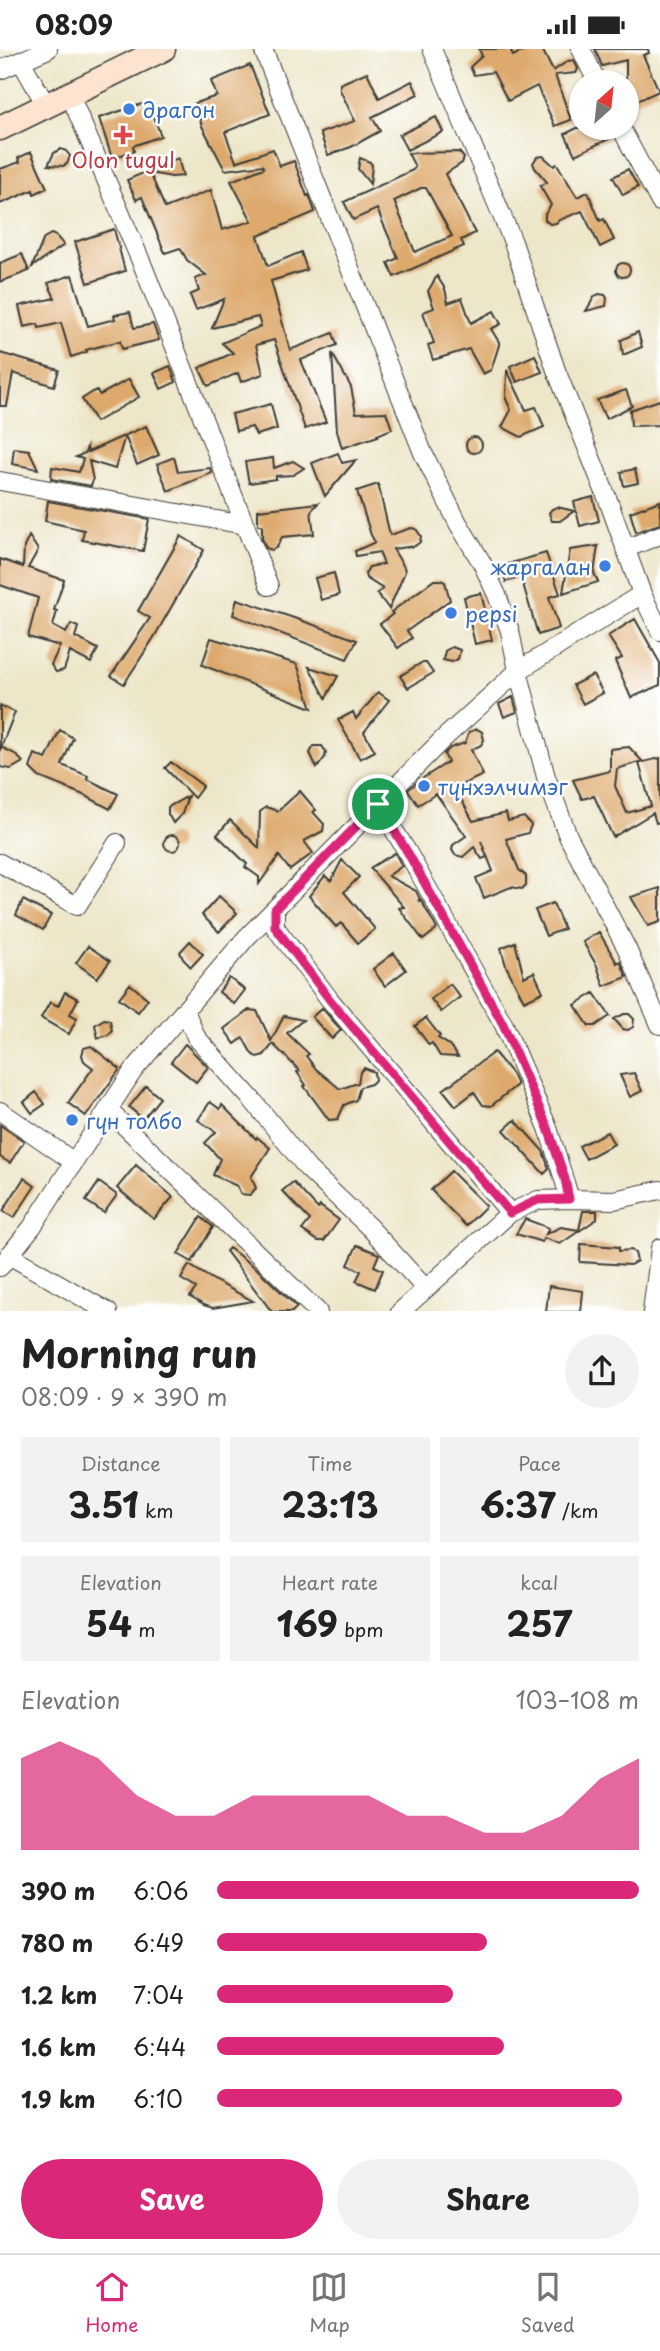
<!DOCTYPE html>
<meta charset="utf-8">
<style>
body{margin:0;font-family:"Playpen Sans",sans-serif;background:#f2f2f2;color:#222;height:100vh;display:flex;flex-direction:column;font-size:26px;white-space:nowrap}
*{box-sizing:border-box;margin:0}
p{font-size:23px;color:#767676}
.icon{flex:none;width:38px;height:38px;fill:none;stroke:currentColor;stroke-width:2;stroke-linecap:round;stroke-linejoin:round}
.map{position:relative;height:1262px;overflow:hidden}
.drawer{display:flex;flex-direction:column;background:#fff;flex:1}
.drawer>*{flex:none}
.needle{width:46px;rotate:27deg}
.buttons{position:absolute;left:569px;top:21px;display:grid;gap:14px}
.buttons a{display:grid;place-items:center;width:70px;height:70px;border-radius:50%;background:#fff;box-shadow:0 2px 5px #0004;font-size:35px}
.pin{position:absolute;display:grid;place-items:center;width:60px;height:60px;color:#fff;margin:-30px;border:4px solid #fff;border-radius:50%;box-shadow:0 2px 7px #0007}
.round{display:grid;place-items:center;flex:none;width:74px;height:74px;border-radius:37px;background:#f2f2f2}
.head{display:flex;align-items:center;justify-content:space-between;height:119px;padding:0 21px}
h1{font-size:38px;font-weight:700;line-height:52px}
.figures{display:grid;grid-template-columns:repeat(3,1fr);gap:10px;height:119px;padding:7px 21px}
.figures div{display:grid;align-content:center;border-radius:0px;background:#f2f2f2;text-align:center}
.figures b{font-size:35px;font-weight:700}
.figures small{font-size:19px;font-weight:400}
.figures p{font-size:19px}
.chart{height:196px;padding:14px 21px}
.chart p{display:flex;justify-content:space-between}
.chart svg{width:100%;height:126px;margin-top:7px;fill:#db2777;opacity:.7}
.cta{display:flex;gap:14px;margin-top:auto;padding:14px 21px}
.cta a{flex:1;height:80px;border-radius:42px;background:#db2777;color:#fff;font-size:28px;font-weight:700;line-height:80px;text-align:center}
.cta a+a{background:#f2f2f2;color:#222}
ul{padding:0 21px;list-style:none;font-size:23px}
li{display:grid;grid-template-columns:112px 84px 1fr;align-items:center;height:52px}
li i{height:18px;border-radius:9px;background:#db2777}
.status{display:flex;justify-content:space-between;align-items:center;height:49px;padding:0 35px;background:#fff;direction:ltr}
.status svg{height:19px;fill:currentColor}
.dock{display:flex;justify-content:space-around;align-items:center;height:98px;border-top:2px solid #e0e0e0;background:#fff;font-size:19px;color:#767676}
.dock a{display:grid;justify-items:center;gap:4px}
.dock .active{color:#db2777}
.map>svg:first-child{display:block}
.building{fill:#dda96c;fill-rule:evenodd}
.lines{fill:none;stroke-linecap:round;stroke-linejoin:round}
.street-casing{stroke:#3b3a36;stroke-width:20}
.secondary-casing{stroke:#3b3a36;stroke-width:27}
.street{stroke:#fff;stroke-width:18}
.secondary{stroke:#fde4d0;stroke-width:24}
.route-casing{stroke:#fff;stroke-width:14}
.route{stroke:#db2777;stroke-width:9}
.shop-dot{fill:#3f7fe0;stroke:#fff;stroke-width:2.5}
.health-dot{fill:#e0444e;stroke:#fff;stroke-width:2.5}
.labels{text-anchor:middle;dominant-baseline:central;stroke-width:5;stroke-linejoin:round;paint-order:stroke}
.shop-label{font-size:21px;fill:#366cbe;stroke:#fff;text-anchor:start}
.health-label{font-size:21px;fill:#be3a42;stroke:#fff}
</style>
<div class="status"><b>08:09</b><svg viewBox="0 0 49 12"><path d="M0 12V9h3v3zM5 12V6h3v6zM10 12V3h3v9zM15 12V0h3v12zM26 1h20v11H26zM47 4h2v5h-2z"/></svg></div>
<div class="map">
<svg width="660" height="1263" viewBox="0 0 660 1263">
<rect width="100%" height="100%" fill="#fff"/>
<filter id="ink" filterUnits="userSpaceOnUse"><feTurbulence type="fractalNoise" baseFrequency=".0143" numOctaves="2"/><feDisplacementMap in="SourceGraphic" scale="14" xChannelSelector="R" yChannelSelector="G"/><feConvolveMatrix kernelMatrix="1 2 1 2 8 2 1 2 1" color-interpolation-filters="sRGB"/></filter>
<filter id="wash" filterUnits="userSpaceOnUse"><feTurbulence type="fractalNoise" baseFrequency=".00686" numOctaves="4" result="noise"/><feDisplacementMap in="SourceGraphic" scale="28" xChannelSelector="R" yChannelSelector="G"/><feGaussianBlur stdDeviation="1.57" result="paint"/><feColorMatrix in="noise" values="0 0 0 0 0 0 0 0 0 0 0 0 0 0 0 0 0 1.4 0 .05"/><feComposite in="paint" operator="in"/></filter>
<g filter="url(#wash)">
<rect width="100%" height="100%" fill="#ede6c9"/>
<g id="blocks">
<path class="building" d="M479,0h31l3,7 14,-7h15l11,22 15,-10 6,-1 4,9 -2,4 -21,2 16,45 -16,6 -18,-40 -29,15 -15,-29 -19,3 -4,-8 12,-11z
M595,0h53l1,4 -6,2 16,36 -33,15v-46l-24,6z
M250,16l20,49 -45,18 11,30 37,-13 7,17 14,-5 13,35 2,-1 6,17 -57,24 10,30 33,-14 6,18 -36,11 19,69 43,-17 4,12 -36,15 25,62 -21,7 -31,-89 -18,5 7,29 -22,8 -3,-9 -30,13 -9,-18 34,-15 -11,-10 39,-17 -3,-9 -46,11 12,-29 -28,11 -6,-15 9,-4 -4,-12 11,-4 -19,-15 -7,-12 -15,5 -23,-56 -6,3 -9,-20 51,-22 5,18 -11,1 -22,-4 15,35 46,-18 11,40 30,-9 -21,-40 33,-13 -1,-3 -38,5 -23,-44 -7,-23 22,-7 -6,-15z
M367,23l12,26 33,-17 6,13 -46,23 8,14 -29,16 -23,8 -8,-22 35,-12 -15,-31v-6z
M148,53l13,34 -28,10 1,5 -22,7 -13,-40z
M436,68l7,15 -36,18 -8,-15z
M577,79h33l3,9 -38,18 -10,-21z
M61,100l5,2 4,5 -3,8 -4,2 -15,-1 6,-12z
M31,103l16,36 -13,6 -1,-4 -33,14v-35l20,-7 -2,-4z
M459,103l5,6 -2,5 -17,11 30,59 -14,7 3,6 -70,31 -6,-14 10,-5 -21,-49 -24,11 -9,-18 69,-32 2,-3 -7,-14zM421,139h5l26,48 -37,16 -21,-51z
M543,107l11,10 3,-2 20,33 11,-5 12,29 4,-2 10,21 -14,7 -18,-36 -23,9 -3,3 -6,1 -5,-4v-6l6,-9 -11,-19 7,-4 -12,-14 -2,-5 4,-6z
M360,109l10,4 2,3 -2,19 -12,-15z
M628,120l10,18 -15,8 -10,-18z
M114,180l11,42 -37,12 -13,-41z
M51,185l5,2 8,9 -32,22 12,-29z
M22,205l7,17 -29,11v-19z
M616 221a7 7 0 1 1 14 0a7 7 0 1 1-14 0Z
M72,226l16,51 27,-7 -1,-4 16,-3 4,16 19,-4 6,16 -37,9 -2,-8 -34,9 1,2 -16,5 -10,-34 -22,5 -1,-4 -14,3 -5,-21 36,-8 -7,-15z
M437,227l8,13 3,14 14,-5 9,25 23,-12 7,13 -10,5 8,13v3l-8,25 -8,4 -14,-25 -36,11 -5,-15 6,-2 -11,-31 11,-4 -6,-17z
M599,245l6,1 2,3 -1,8 -20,5 9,-15z
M638,283l4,15 -19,8 -2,-15z
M0,304l59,17 -5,16 -41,-13 -6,33h-7z
M332,304l19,34 5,26 30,-1 6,17 -15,6 1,1 -36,12 -5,-17z
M535,306l7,17 -25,10 -7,-16z
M170,317l6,16 -15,7 -7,-16z
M507,321l19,40 10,-3 8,20 -23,10 -19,-10 9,-17 -5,-11z
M129,330l10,18 -43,25 -14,-23 14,-9 4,5z
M626,341l6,16 -26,13 -9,-19z
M660,351v25l-29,1 -1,-16z
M271,355l6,25 -21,6 -4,-8 -16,4 -4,-17z
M146,377l13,29 -22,10 -12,-29 -10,33 -26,-8 4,19 -2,6 -40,-7 1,-12 27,5 4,-13 -7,-2 9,-4 2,-6 1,5z
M466 396a8 8 0 1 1 16 0a8 8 0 1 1-16 0Z
M14,399l15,2 9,19 -26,-5z
M338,404l4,10 14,-3 -31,36 -13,-33z
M174,408l4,15 32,-4 2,5 -44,18 -11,-27z
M273,409l1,10 19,-7 11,7 -11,7 -17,1v3l-27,4 -4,-21z
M635,420l3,14 -14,3 -3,-14z
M378,435l12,51 21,-7 5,1 5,7 -1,6 -5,4 -22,3 11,18 1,5 -16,37 -12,-16 6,-4 -17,-11 -1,-4 4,-7 15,-3 -5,-12 -23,4 -1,-5 20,-9 -4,-7 -14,-44z
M593,448l6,24 -19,5 -6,-24z
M48,452l101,18 -6,32 -61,-11 2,-10 -39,-9z
M660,452v23l-24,8 -6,-20z
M318,454l-7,8 3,23 -32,3 -5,10 -5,3 -6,-2 -4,-10v-13h-4v-15z
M557,458l17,4 -14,10h-8l-3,-8 3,-4z
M29,487l9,14 -10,18 36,12 -10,30 3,1 -4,15 13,7 5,-9 7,3 -3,10 23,12 -7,14 -21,-11 -6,18 -8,2 -5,-7 9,-19 -32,-9 10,-39 -38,-13v-26l23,8 1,-20z
M181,487l23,14 -51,89 -29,45 -13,-8 39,-58 -12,-7z
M598,497l-4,27 4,9 -35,11 7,-43z
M546,504l14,41 -11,3 10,31 -21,7 -17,-58 -15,5 -5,-16z
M334,524l5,22 -18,5 -6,-22z
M434,531h6l5,2 5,18 -43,31 5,7 -14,10 -18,-24 13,-10 -2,-2z
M481,544l11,47 -17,4 -11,-47z
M237,550l63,21 57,20 -10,19 -114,-44z
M635,570l25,44v22l-29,13 -16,-37 7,-3 -14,-22z
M211,589l86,26 15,44 -110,-43z
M452,598l8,3 -2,9 -6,3 -9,-2 2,-9z
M421,614h5l7,10 -25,15 -8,-12z
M309,618l29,9 -12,22z
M593,626l10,18 -20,11 -10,-19z
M378,643l11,8 -25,32 11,19 -15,8 -22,-39 15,-8 3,7z
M513,648l4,15 -13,5 -5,-13z
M0,657l15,6 -14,35 14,7 8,8 -12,7 -11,-2z
M477,680l5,3 2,8 -3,5 -10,5 12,25 -28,13 18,33 33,-8 2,8 16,-4 7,8 -3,8 -22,6 13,31 7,6v9l-4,4 -11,-2 -27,11 -8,-20 17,-7 -12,-30 6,16 -5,2 -8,-12 -11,10 -8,-2 -3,-5 1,-5 13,-9 -30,-42 -18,11 -10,-15 9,-8 31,-20 -4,-8 6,-6 15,-5 4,-11z
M60,681l13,8 -11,27 26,11 -1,3 31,15 -8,15 -24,-13 -47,-19 -9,-9 5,-14 11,5z
M314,697h8l4,6 -1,5 -8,11 -7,-15z
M629,698l13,14 -25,8 -2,17 12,27 24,-7 -12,-43 21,-5v64l-4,1 -3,-10 -40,24 -19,-41 -12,3 -9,-19 37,-9v-22z
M171,713l32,24 -9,12 -29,-30z
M300,742l16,19 -3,2 11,12 -1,7 -19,10 9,12 -23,17 -11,-14 -20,28v-7l-14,-10 2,-3 -30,-29 13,-15 29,28 1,-36 6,-5 12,4z
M188,747l-6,18 -9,9 -5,-9v-7z
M164 794a8 8 0 1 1 16 0a8 8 0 1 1-16 0Z
M395,804l7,13 -14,10 28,15 4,8 -2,2 3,-1 16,29 -14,11 -24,-32 5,-1 -34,-39z
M342,811l17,17 -15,15 31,37 -17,14 -17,-20 -5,4 -27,-31 16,-20 6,5z
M660,839v34l-12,4 -17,-29z
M219,847l18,17 -18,19 -17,-17z
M23,851l28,15 -8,15 -27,-15z
M553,854l11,26 -18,7 -11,-26z
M599,883l18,31 3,-2 7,16 -23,9 -7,-20 -14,-24z
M190,892l13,13 -12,13 -8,-8 -3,-7z
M515,893l9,35 10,-5 9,20 -19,9 -18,-35 -5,-18z
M88,897l22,15 -13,17 -21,-15z
M394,904l12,17 -21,16 -12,-17z
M229,929l16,12 -11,14 -15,-12z
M130,935l18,15 -10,13 -19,-14z
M450,935l10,13 -19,15 -10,-13z
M65,943l13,7 -8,15 7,4 -8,16 -28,-16 9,-16 8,4z
M594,944l16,23 -15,10h-6l-14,-21z
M322,959l19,22 -9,9 -20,-22z
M249,961l8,1 14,30 13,-25 19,4 -16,13 22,21 -3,2 10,13 24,20 18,-6 2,-11 4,-4 10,4 1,8 -4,4 -11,3 -4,13 -12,5 -6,14 -9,1 -25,-34 2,-1 -9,-13 3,-1 -27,-27 -9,11 -7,2 -5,-3 -9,-16 -8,6 -11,-15z
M624,965h5l5,5 -1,8 -5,3 -5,-1 -9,-10z
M426,969l14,18 -2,2 11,7 9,12 -18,-1 -8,-13 -3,2 -14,-19z
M104,970l6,1 2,11 -4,4 -10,3 -3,-13z
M185,995l23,23 -12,15 -25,-20z
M91,997l29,23 -34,47 -18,-13 25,-35 -9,-7 -2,-6 2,-7z
M494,1003l18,22 5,11 -26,21 -8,-1 -9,-13 -18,14 -13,-16z
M634,1024l8,18 -12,6 -10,-22z
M146,1037l14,12 -17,21 -14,-12z
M36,1043l9,12 -13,9 -8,-11z
M210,1053l10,7 2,-4 34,34 1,-2 13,11 -19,29 5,11 -6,7 -9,-1 -4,-8 -24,-11 7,-16 -15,-16 11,-11 -18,-12z
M515,1071l28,31 6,18 -5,5 -40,-44z
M0,1076l24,16 -14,22 -10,-6z
M607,1083l7,12 -28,15 -7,-13z
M136,1116l37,32 -19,22 -37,-31z
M451,1122l35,35 -20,20 -35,-36z
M24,1129l11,8 -21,32 -11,-7z
M99,1133l18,13 -13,18 -18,-12z
M293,1133l25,27 2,-3 19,14 -15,21h-6l-16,-11 8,-10 -28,-29z
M583,1162h14v8l-37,25 -16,-6 -2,4 -26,-8 9,-15 24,9 -3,6 15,-7 18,3z
M201,1168l12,10 -21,35 -14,-8z
M581,1195l38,3v4l12,-1 4,3 2,8 -7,4 -50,-3z
M357,1196l22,9 -5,12 9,4 -8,19 -19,-8 5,-10 -13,-6z
M229,1199l28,21 40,38 -5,5h-20l-46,-61z
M189,1216l28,17 36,19 -40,7 -9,-3 -14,-8 6,-9 -15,-9z
M549,1237l34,5 -2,21h-35z"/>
</g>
</g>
<g filter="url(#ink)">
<use href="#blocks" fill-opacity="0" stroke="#3b3a36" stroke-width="2"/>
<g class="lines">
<defs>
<path id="street" d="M432,0l81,193 43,128 52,130 34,94 18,37
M581,0l16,33
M21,12l25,44
M0,21l48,-21
M69,44l74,173 126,320
M621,79l39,74
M0,432l245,44
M625,500l35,-14
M642,545l-124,77 28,106 22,59 59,113 33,76
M378,755l30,49 96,172 44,103 22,71 44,1 46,-10
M0,814l77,43 40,-63
M275,860v18l55,73 180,213
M185,961l11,27 58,65 53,66 63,60 55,60
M108,1061l210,202
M0,1062l74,51
M9,1206l99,57
M0,1218l32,-40 101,-156 113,-133 197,-199 75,-68 -8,-40 -13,-36 -15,-32 -24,-40 -35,-70 -160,-404
M400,1263l110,-99 28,-13 32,-1
M652,1263l8,-64"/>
<path id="secondary" d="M0,79l163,-79"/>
</defs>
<use href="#street" class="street-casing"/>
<use href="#secondary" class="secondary-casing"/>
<use href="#street" class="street"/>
<use href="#secondary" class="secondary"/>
</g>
</g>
<g class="lines" filter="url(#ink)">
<defs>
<path id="route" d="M378,755l30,49 95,171 45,104 17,51 4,20 -31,1 -28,13 -180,-213 -55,-73v-18z"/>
</defs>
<use href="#route" class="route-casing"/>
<use href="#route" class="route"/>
</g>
<g class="shop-dot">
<circle cx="129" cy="60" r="7"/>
<circle cx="605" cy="517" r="7"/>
<circle cx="451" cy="564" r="7"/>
<circle cx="424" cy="737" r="7"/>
<circle cx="72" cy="1071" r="7"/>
</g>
<path class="health-dot" d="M119.5 75.5h7v7h7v7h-7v7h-7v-7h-7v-7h7z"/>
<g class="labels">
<g class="shop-label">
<text x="143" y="60">драгон</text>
<text x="591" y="517" text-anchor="end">жаргалан</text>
<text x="465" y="564">pepsi</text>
<text x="438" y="737">түнхэлчимэг</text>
<text x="86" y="1071">гүн толбо</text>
</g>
<g class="health-label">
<text x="123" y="110">Olon tugul</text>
</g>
</g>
</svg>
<div class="buttons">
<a><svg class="needle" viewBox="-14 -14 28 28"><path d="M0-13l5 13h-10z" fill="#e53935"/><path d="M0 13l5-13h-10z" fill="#767676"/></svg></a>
</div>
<div class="pin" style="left:378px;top:755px;background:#1e9e55"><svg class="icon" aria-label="arrive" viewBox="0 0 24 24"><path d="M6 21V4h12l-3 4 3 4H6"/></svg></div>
</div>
<section class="drawer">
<div class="head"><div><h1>Morning run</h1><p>08:09 · 9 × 390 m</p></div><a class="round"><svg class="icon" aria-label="share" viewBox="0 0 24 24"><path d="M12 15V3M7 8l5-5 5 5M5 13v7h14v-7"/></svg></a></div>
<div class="figures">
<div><p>Distance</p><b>3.51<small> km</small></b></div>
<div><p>Time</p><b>23:13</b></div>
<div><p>Pace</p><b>6:37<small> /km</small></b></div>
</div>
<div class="figures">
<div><p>Elevation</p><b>54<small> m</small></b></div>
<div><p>Heart rate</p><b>169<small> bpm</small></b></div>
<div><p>kcal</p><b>257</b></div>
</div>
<div class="chart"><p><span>Elevation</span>103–108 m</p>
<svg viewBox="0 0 160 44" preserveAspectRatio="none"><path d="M0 44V12L10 6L20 12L30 25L40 32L50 32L60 25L70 25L80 25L90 25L100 32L110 32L120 38L130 38L140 32L150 19L160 12V44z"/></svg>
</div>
<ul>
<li><b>390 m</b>6:06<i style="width:100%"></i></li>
<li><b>780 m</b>6:49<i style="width:64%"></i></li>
<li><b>1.2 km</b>7:04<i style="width:56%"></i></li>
<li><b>1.6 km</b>6:44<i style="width:68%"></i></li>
<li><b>1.9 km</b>6:10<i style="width:96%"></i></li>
</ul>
<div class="cta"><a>Save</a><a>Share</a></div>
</section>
<nav class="dock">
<a class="active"><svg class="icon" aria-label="home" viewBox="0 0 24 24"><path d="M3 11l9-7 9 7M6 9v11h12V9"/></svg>Home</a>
<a><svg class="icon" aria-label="map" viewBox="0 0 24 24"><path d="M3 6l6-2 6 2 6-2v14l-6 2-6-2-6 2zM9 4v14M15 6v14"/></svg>Map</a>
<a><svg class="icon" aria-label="saved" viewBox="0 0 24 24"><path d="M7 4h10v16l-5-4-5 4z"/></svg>Saved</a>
</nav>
